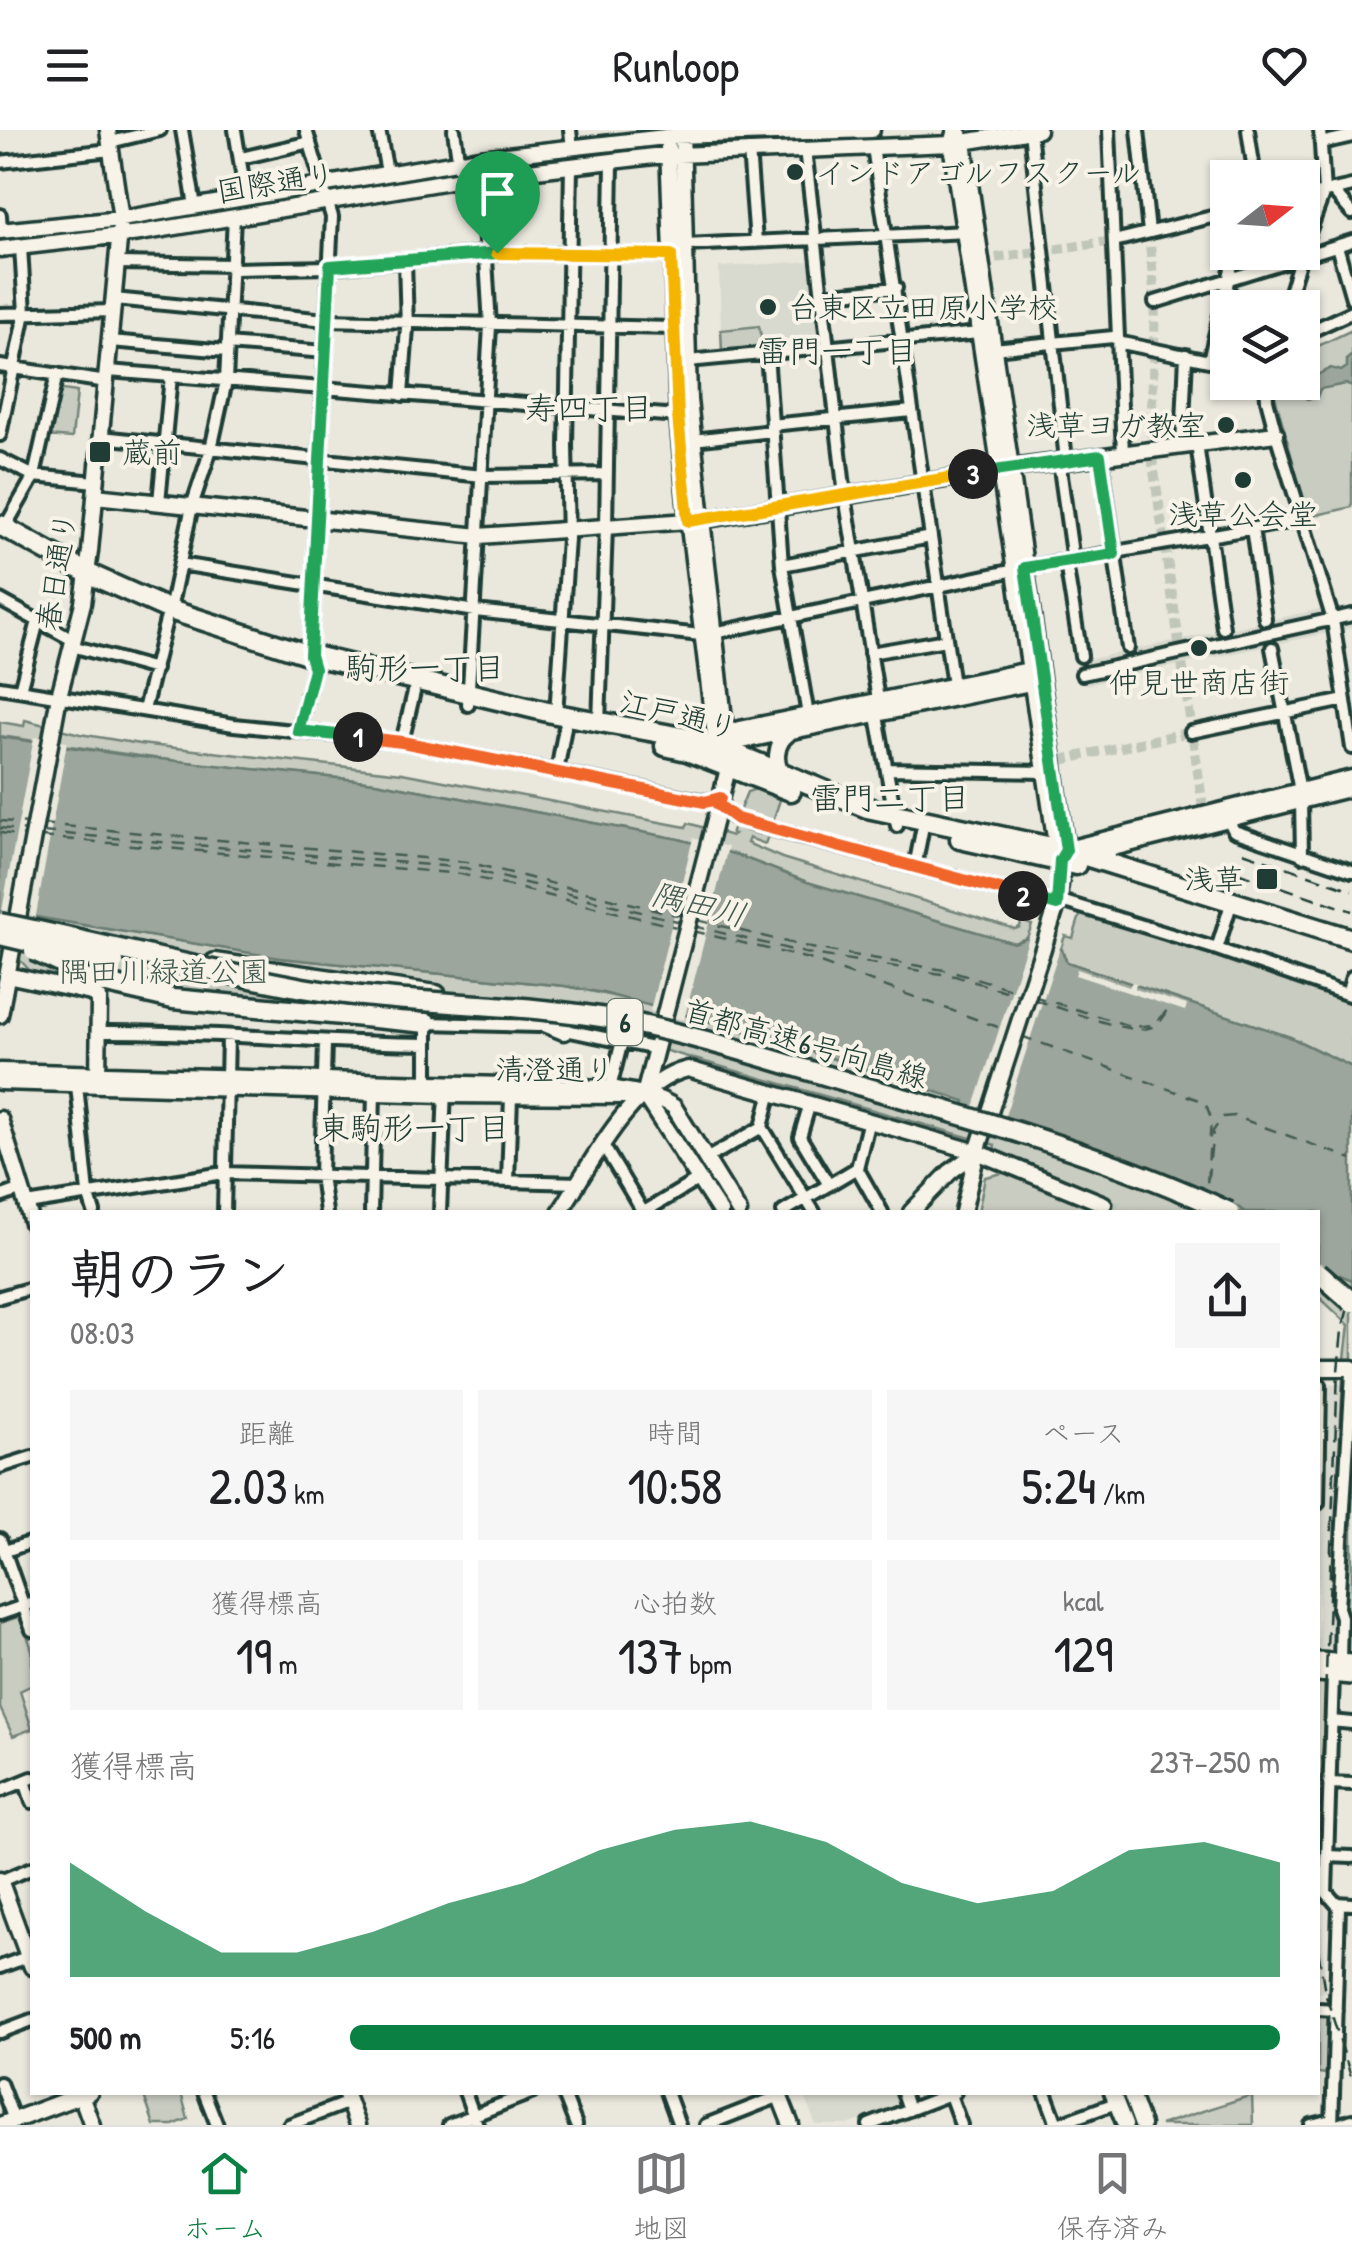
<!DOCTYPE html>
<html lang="ja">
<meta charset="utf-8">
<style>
body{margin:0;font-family:"Patrick Hand","Klee One",sans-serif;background:#f6f6f6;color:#202124;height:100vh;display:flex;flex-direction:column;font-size:38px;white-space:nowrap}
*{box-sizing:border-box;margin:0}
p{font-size:32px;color:#757577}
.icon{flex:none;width:55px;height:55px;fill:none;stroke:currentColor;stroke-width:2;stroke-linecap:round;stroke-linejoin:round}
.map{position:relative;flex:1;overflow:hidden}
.drawer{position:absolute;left:30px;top:1080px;width:1290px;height:885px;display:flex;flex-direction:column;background:#fff;border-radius:0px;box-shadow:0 2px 8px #0004}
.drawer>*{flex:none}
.needle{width:65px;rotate:73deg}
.buttons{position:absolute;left:1210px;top:30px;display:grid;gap:20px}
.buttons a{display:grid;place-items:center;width:110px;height:110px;border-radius:0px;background:#fff;box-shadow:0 2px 8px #0004;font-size:50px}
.pin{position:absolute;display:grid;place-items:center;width:85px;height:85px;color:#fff;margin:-102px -42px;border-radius:50% 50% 50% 0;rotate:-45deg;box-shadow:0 0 10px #0007}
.pin .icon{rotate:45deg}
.km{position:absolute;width:50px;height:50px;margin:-25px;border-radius:50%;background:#222;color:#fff;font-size:28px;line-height:50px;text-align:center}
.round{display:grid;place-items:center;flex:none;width:105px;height:105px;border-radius:0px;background:#f6f6f6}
.headline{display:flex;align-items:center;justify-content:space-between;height:170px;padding:0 40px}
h1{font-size:55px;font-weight:600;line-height:75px}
.stats{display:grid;grid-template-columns:repeat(3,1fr);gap:15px;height:170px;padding:10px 40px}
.stats div{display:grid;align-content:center;border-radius:0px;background:#f6f6f6;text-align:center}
.stats b{font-size:50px;font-weight:600}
.stats small{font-size:28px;font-weight:400}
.stats p{font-size:28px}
.chart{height:280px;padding:20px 40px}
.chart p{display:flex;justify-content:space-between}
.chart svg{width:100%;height:180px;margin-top:10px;fill:#0b8043;opacity:.7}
ul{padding:0 40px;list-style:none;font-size:32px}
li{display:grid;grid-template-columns:160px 120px 1fr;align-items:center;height:75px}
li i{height:25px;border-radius:12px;background:#0b8043}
header{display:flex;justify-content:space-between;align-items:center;height:130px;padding:0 40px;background:#fff;font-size:45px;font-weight:600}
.dock{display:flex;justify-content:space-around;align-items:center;height:140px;border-top:2px solid #e0e0e0;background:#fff;font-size:28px;color:#757577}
.dock a{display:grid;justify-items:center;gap:5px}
.dock .selected{color:#0b8043}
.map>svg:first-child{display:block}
.built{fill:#d9dacf}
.green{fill:#c8ccc1;stroke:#74847a;stroke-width:2.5}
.water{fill:#9ca69c;stroke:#6a7c72;stroke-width:2.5}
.pier{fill:#eae8dd}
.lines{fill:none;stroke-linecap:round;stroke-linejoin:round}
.ferry{stroke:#445c53;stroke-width:2.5;stroke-dasharray:12 10;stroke-linecap:butt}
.street-tunnel{stroke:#c1c6bb;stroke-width:10;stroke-dasharray:10 5;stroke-linecap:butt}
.secondary-tunnel{stroke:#c1c6bb;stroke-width:14;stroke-dasharray:14 7;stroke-linecap:butt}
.street-casing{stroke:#1f3d34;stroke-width:18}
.secondary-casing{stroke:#1f3d34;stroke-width:21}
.primary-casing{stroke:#1f3d34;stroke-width:22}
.highway-casing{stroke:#1f3d34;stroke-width:25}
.street{stroke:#f7f3e8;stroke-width:10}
.secondary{stroke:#f7f3e8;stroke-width:14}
.primary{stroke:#f7f3e8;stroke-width:15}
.highway{stroke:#f7f3e8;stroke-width:18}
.rail{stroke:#1f3d34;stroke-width:2.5;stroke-dasharray:15 8;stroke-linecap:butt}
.highway-bridge-casing{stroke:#1f3d34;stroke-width:25;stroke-linecap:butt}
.highway-bridge{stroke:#f7f3e8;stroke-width:18}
.split-1-casing{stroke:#fff;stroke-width:20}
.split-2-casing{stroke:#fff;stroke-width:20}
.split-3-casing{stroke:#fff;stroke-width:20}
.split-4-casing{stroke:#fff;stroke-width:20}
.split-1{stroke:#22a559;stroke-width:12}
.split-2{stroke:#f0652b;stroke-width:12}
.split-3{stroke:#22a559;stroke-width:12}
.split-4{stroke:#f5b400;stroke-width:12}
.poi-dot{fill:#1f3d34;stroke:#f7f3e8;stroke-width:4}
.labels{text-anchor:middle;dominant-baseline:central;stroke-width:8;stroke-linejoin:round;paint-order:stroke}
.shield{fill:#f7f3e8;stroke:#60746a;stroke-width:2.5}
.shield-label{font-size:28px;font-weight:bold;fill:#1f3d34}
.poi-label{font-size:30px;fill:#1f3d34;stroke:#f7f3e8;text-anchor:start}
.street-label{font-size:30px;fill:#1f3d34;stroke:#f7f3e8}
.park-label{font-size:30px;fill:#415a50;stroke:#f7f3e8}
.neighbourhood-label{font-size:32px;fill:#1f3d34;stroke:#f7f3e8}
.water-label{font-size:32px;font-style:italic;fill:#445c53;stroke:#f7f3e8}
</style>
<header><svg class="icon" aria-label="menu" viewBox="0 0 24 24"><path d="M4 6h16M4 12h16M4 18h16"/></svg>Runloop<svg class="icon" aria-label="heart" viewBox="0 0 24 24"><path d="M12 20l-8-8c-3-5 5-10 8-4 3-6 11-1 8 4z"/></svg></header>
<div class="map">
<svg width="1352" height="1995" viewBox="0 0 1352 1995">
<rect width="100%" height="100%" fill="#eae8dd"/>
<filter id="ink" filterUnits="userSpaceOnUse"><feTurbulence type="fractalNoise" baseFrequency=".01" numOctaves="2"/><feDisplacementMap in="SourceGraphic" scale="20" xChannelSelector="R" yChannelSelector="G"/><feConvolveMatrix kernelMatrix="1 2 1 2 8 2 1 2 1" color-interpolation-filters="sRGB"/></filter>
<g filter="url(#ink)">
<path class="built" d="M811,131l9,82 -57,5 -4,-22 -38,4 -2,-63z
M1324,478l3,8 25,-5v17l-266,57 -5,-24z
M1326,1253l16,1 -22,515 6,93 -8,1v-396z
M803,1963h95l5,11 -55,21h-32z"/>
<path class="green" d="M759,196l4,22 -41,4 -1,-22z
M1352,200v177l-44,10 -33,-121v-13l27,-1 1,-29z
M56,259l21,3 -5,46 -26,-2z
M25,590l55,14 60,10 262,29 284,54 2,-4 43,13 3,-2 -3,-1 4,-9 34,9 -4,11 -16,-6 -2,5 35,15 233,71 5,-2 1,-6 11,4 -5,13 -13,5 -207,-61 -70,-27 -58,-16 -304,-57 -201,-21 -174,-25v-14l24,4z
M756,659l24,11 -9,27 -33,-13 9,-22z
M0,781l280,47 285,28c136,26 268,73 400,115l-1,7 46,13 4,-2 201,75 31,18h-268l7,-35 22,-5 96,37 -109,-57 1,-7 -356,-102 -57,-12 -429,-30 -119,-26 -15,-16 -19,-8z
M1081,782l55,15 216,72v68l-62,-30 -223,-75 -6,-15 4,-11 8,2z
M1336,1142l16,8v334l-20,-1 11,-238 6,-50 -31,-29v-18z
M21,1486l11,34v35l-12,6 12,38 -19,7 -13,-28v-85z
M1318,1883l11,3 -2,58 -9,-1z
M143,1963h38l7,26 -15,6h-19z
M1252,1965l1,30h-93z"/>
<path class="water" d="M1352,225v32l-6,-3 -26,5 -3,8 -10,2 -6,-5 18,-20 12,-6 10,3 6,-4v-8z
M0,607l132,19 243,26 304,57 58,16 70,27 207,61 13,-5 33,9 7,15 223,75 62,30v213l-19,-8 -15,6v-66h-72l-15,-9 -5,2 1,-4 -12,-7 -200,-75 -5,3 -47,-13 2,-8 -206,-66 -156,-42 -38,-7 -285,-28 -280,-47z"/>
<path class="pier" d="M34,607l33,5 -32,179 -34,-5z
M693,708l35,9 -44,173 -34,-9z
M1030,804l32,8 -60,183 -31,-9z
M1077,839l52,18 3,-5 4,1 -1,6 52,16 -2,6 -110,-36z"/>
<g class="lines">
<path class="ferry" d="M0,691l28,2
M41,694l426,38 218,55
M0,698l29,3
M42,702l423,36 216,54
M0,703l28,3
M41,707l420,37 219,54
M697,790l114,28 145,24 65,20
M693,796l112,27 150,23 67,20
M693,801l116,28 200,72
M1033,866l100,31 19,-2 13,-12
M1035,870c24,7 87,32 109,29 16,-2 22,-12 24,-27
M1021,906l178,64 8,7 4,11 -4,68 6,-55 10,-14 11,-1 118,43"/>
<path class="street-tunnel" d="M1149,102l6,70 -4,148 52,357
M981,130l133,-19
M1061,630l130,-28"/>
<path class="secondary-tunnel" d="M1104,1074l20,8"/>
<defs>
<path id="street" d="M182,0l13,76
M235,0l11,68
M379,0l8,42
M454,0l7,49
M570,0l2,18
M1109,0l14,323
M1138,0l11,102
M1248,0l7,48
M1030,1l36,329
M110,12l50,-12
M1321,13l31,-7
M873,17l80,538
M805,19l40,347 32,197v23l20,110
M749,20l7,92
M241,28l69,-16
M0,32l111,-12
M1332,60l20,23
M1302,67l50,-11
M0,85l1,16
M1114,111l114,-28
M685,115l283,-13
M1337,116l15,52
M1302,122l22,-60 -4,-62
M118,133l114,2 3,4 95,-2 157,-14 184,2
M1227,158l14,20
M821,165l75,-7
M114,169l212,21 347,8
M1155,172l197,-61
M1285,178l16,-52
M0,184l113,-3
M1302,205l50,-23
M110,211l117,10
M227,214l98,8
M993,219l120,-12 9,6 87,18 19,-2
M767,223l15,212 26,150
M688,231l291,-28
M1209,231l26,-109
M0,236l107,16
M108,241l570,45
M1266,252l1,18 9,34 57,186 19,128
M402,265l5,-67 -2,-68
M771,295l141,-14
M0,305l25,-122 -4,-66
M101,307l382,39 123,-2
M693,310l79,-9
M1197,314l26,184
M1182,316l4,-91
M1101,326l27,192
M0,329l34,17 62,6
M1059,331l14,100
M159,372l12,-126
M5,397l29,-51 23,-102
M1252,398l13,91
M1066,433l15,93
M180,434l295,47 226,24
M782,435l149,-28
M0,470l73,40
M170,480l22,-104 19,-57 15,-68 8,-164
M714,503l320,-67 267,-46
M72,516l83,23
M1272,518l28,143
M870,523l76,-13
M1082,544l270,-59
M0,557l234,38 168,17 303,59 15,-3
M20,560l18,-69
M468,575l22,-379 -10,-168
M144,580l22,-90
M556,584l12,-175 -2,-93 5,-280
M599,593l7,-196 6,-365
M298,601l16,-62 -4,-14 22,-438 -26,-87
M1191,602l154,-32
M402,612l12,-50
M887,639l157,3
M557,642l8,-45
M1301,671l1,55
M718,675l15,12 15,6 309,82
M1229,691l5,10 118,40
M915,737l7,-36
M1058,770l159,49 135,47
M1217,819l15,-48
M1347,864l5,-17
M561,899l96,20
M100,902c109,-1 218,11 327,12
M325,913l-4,132 5,37
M77,955l11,108 6,19
M610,958l12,-47
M427,959v-66l112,3
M771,962l-9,35 52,85
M810,973l-10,34 29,48
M869,990l-12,48 25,44
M603,1015l40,67
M706,1029l56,-32
M508,1050l3,-83
M0,1067l22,-8
M27,1074l197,-31 355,10
M224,1082l4,-176
M371,1082l3,-119
M440,1082l5,-123
M644,1082l55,-33
M783,1082l74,-44
M0,1167l32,-9
M0,1337l32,-10
M1318,1373l2,-118
M0,1409l32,91
M5,1421l27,-9
M0,1484l32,-11
M1340,1532l1,-45 -3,-9 14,-235
M1331,1591l21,2
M25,1651l7,21
M1329,1653l23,1
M0,1661l32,-13
M1326,1726l26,1
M0,1751l32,-13
M1336,1773l16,1
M0,1837l32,-12
M1318,1879l18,1
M0,1902l32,-12
M0,1953l14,37
M204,1962l13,33
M465,1962l12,33
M563,1962l13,33
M667,1962l12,33
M903,1962l6,18
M949,1962l12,33
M1045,1962l12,32
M289,1995l60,-23
M449,1995l84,-33
M706,1995l74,-29
M869,1995l86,-33
M1055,1995l61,-22
M1311,1995l21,-5
M1332,1995l7,-218 -13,-15 7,-217
M1337,1995l15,-5"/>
<path id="secondary" d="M955,0l-4,14 110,734 -4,27 -80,247 -14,60
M959,4l5,8 102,708
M668,16l10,270 8,87 31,249
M0,101l121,-12 359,-61 194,-22 198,-6
M0,119l140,-16 321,-54 193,-23 297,-12 87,-14
M95,366l384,40 223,-16 309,-52 265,-34
M720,603l309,-63 7,4
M722,615l309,-62 7,-4
M785,646c-12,-12 -10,-32 3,-42
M1067,719l285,-71
M1085,725l267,-67
M7,845l84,18 8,6 -1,81
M0,885l59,-319 24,-93 7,-52 31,-332 -13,-89
M0,941l610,17c22,4 46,6 64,19l65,105
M0,952l444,13 184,1
M644,965l85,-330 -40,-365 -7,-270
M644,965l76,117
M0,989l32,104
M560,1082c30,-46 70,-130 128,-143l289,83 127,52
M911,1082l39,-40 27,-20
M1318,1238h34
M0,1750l32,87
M80,1962l12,33
M345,1962l12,33
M778,1962l13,33
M1112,1962l13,33
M1130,1962l12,33"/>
<path id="primary" d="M1318,1531l34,2
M1318,1543l34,3
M1,1995l88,-33"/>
<path id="highway" d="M0,395l87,48 83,37 140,45 246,59 132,24 41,13 138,57 199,42 286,89
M665,616l22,5 104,40
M960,709l116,26
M215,833l221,32
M65,835l11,12 97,22 254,24
M516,880l48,20"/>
</defs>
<use href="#street" class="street-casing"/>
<use href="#secondary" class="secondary-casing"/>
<use href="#primary" class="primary-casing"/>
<use href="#highway" class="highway-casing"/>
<use href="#street" class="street"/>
<use href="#secondary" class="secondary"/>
<use href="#primary" class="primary"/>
<use href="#highway" class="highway"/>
<path class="rail" d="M1243,722l109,38
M1237,742l115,39
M1318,1746l20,-505 4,-40 10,-39
M1318,1820l7,42 27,88"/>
<defs>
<path id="highway-bridge" d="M0,793c101,20 201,47 303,65 104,18 211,13 315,32 81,16 161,42 240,65 126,36 253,72 371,127
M0,805l114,27
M34,821l31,14
M1318,1142l34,30"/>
</defs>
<use href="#highway-bridge" class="highway-bridge-casing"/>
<use href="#highway-bridge" class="highway-bridge"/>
</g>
</g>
<g class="lines" filter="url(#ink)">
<defs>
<path id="split-1" d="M358,607l-60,-6 16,-62 -4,-14 20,-389 167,-13"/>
<path id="split-2" d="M358,607l44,5 303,60 15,-4 -2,7 19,14 286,77"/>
<path id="split-3" d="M973,344l127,-18 14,98 -89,14 41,282 -6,10 -3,45 -34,-9"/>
<path id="split-4" d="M497,123l174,2 7,161 10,105 285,-47"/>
</defs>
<use href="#split-1" class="split-1-casing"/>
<use href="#split-2" class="split-2-casing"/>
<use href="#split-3" class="split-3-casing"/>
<use href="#split-4" class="split-4-casing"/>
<use href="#split-1" class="split-1"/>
<use href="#split-2" class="split-2"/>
<use href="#split-3" class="split-3"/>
<use href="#split-4" class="split-4"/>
</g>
<g class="poi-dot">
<circle cx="795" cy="42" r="10"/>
<circle cx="768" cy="177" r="10"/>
<circle cx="1226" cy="295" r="10"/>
<rect x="88" y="310" width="24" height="24" rx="5"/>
<circle cx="1243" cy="350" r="10"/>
<circle cx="1199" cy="518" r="10"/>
<rect x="1255" y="737" width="24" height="24" rx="5"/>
</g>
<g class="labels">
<rect class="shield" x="607.5" y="869" width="35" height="46" rx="8"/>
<g class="shield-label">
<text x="625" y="892">6</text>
</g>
<g class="poi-label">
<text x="815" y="42">インドアゴルフスクール</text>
<text x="788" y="177">台東区立田原小学校</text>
<text x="1206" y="295" text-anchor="end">浅草ヨガ教室</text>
<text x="122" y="322">蔵前</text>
<text x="1243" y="384" text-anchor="middle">浅草公会堂</text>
<text x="1199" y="552" text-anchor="middle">仲見世商店街</text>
<text x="1244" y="749" text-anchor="end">浅草</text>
</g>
<g class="street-label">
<text transform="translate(276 52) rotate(-9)">国際通り</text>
<text transform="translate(56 441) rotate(-81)">春日通り</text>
<text transform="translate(679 584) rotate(14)">江戸通り</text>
<text transform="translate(806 913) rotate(16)">首都高速6号向島線</text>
<text x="555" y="939">清澄通り</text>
</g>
<g class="park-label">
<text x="164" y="841">隅田川緑道公園</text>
</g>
<g class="neighbourhood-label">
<text x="837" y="220">雷門一丁目</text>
<text x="589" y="277">寿四丁目</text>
<text x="425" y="537">駒形一丁目</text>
<text x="890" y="667">雷門二丁目</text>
<text x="414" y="997">東駒形一丁目</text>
</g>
<g class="water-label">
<text transform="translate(699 774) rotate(14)">隅田川</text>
</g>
</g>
</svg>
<div class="buttons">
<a><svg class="needle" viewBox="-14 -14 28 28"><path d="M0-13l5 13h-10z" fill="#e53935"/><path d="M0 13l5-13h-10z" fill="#757577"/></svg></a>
<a><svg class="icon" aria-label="layers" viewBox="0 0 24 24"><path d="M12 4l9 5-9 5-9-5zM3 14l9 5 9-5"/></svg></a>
</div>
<div class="pin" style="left:497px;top:123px;background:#1e9e55"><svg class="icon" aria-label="arrive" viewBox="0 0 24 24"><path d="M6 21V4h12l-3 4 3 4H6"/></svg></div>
<b class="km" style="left:358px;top:607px">1</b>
<b class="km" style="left:1023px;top:766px">2</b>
<b class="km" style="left:973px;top:344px">3</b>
<section class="drawer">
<div class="headline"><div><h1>朝のラン</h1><p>08:03</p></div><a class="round"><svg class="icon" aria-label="share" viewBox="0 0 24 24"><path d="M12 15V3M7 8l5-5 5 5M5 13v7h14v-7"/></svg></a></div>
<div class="stats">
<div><p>距離</p><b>2.03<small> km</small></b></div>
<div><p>時間</p><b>10:58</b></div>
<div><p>ペース</p><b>5:24<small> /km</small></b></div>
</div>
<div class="stats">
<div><p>獲得標高</p><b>19<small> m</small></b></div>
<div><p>心拍数</p><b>137<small> bpm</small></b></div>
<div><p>kcal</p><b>129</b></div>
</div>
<div class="chart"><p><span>獲得標高</span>237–250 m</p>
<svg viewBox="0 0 160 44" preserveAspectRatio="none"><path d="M0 44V16L10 28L20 38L30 38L40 33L50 26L60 21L70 13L80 8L90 6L100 11L110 21L120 26L130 23L140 13L150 11L160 16V44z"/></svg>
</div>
<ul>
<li><b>500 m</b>5:16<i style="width:100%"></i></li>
</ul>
</section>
</div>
<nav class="dock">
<a class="selected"><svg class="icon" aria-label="home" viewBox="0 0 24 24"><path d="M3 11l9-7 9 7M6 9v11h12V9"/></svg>ホーム</a>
<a><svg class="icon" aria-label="map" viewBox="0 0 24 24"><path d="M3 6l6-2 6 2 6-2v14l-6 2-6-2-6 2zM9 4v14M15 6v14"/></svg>地図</a>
<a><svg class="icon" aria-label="saved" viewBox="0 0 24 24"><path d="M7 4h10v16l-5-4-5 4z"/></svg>保存済み</a>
</nav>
